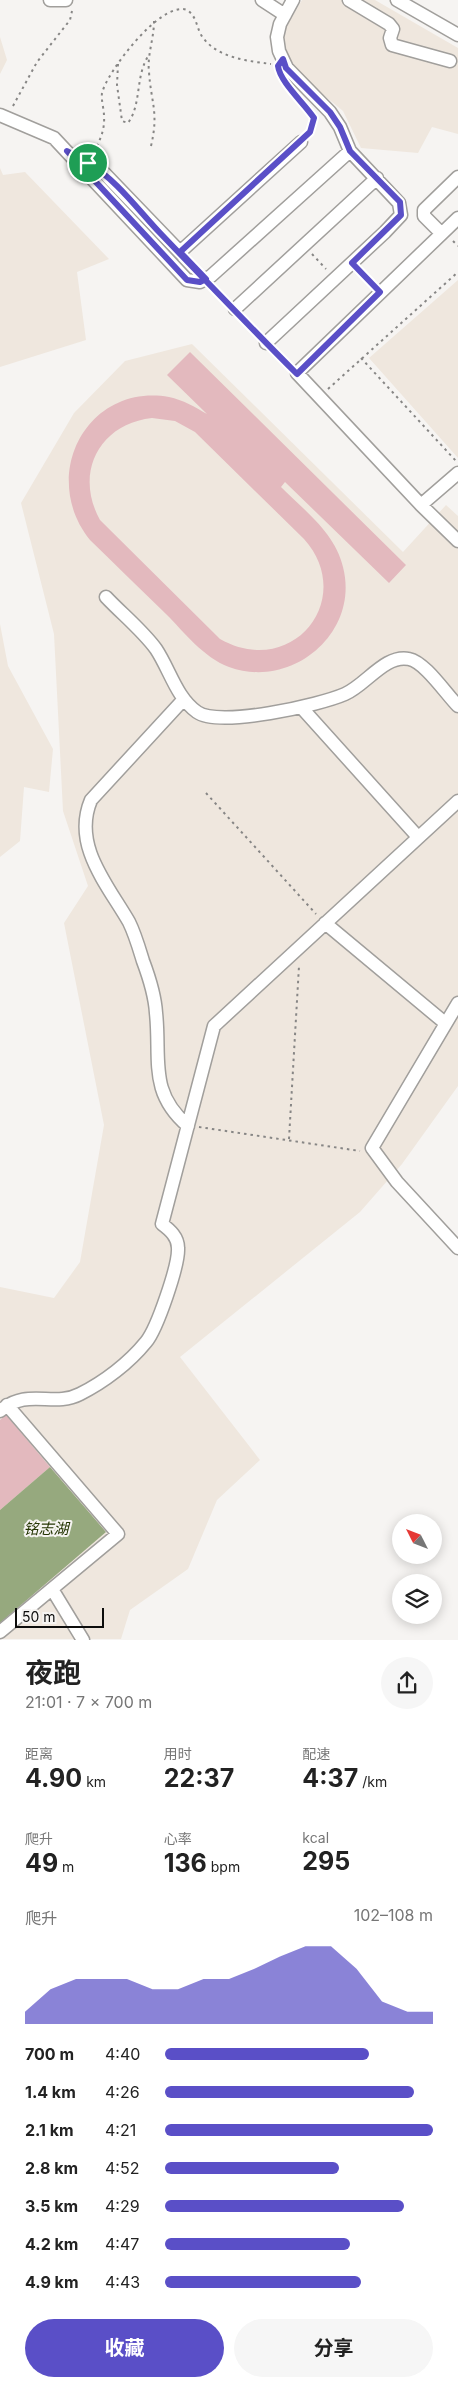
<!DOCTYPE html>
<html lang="zh">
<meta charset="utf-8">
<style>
body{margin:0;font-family:Inter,"Noto Sans SC",sans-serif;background:#f6f6f6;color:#222;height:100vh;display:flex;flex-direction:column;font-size:19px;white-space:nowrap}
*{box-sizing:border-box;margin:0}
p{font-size:16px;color:#767676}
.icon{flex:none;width:28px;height:28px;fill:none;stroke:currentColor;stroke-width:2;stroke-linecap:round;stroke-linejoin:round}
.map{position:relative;height:1640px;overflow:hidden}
.sheet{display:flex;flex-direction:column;background:#fff;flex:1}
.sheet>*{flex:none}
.needle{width:32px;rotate:312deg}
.buttons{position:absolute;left:392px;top:1514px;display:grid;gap:10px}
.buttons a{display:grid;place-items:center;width:50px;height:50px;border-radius:50%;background:#fff;box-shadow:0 2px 12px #0003;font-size:25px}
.scale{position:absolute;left:15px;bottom:12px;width:89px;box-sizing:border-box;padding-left:5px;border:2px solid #0d0d0c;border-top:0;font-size:14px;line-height:18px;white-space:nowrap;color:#0d0d0c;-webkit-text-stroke:4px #f6f4f2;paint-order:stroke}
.pin{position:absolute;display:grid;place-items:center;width:42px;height:42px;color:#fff;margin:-21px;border:2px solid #fff;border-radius:50%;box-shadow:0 1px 5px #0007}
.round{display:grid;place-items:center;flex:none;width:52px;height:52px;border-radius:26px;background:#f6f6f6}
.summary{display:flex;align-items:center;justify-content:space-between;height:85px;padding:0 25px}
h1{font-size:28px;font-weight:700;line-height:38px}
.metrics{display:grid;grid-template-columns:repeat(3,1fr);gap:8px;height:85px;padding:5px 25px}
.metrics div{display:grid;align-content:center}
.metrics b{font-size:25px;font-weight:700}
.metrics small{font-size:14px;font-weight:400}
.metrics p{font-size:14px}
.chart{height:140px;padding:10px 25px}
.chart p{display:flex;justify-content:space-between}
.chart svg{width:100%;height:90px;margin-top:5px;fill:#5a4fc7;opacity:.7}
.primary-button{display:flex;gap:10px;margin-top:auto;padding:10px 25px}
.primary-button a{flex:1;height:58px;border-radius:30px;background:#5a4fc7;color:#fff;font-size:20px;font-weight:700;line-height:58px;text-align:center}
.primary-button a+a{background:#f6f6f6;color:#222}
ul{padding:0 25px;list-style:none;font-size:16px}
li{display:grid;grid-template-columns:80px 60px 1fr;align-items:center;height:38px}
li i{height:12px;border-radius:6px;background:#5a4fc7}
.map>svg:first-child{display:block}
.built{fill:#efe7de}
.green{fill:#e3b9be;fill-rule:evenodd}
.water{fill:#96a97e}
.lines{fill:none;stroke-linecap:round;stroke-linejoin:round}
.minor-casing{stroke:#a19f9c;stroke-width:15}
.path{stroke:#878685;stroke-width:2;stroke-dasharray:2.5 4;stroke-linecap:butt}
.minor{stroke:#fff;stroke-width:12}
.route-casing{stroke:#fff;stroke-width:10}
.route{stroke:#5a4fc7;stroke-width:6}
.labels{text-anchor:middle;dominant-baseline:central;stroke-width:4;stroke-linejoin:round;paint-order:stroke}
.water-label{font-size:15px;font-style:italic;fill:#243503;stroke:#f6f4f2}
</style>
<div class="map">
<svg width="458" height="1640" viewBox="0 0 458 1640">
<rect width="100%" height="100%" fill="#f6f4f2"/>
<path class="built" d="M302,0h73l83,48v86l-26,-7 -14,26 -57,-5 -18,-37 -51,-42 -11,-34z
M0,37l7,23 -7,14z
M0,168l3,7 22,-3 84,87 -32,13 9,68 -86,27z
M458,280v178l-89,-100z
M192,344l211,208 43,-47 12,11v570l-56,78 -42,48 -180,145 80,103 -43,40 -29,69 -58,41 -9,29h-121v-352l54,11 26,-36 24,-137 -40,-202 24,-37 -25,-75 -9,-177 -33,-131 53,-90 51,-52z
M0,624l8,42 45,83 -4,43 -25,-5 -4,54 -20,16z"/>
<path class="green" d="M190,352l216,213 -17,18 -104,-101 -4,5c24,24 54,46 62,80 17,66 -51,123 -114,100 -26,-10 -44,-34 -63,-53 -26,-25 -51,-50 -76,-74 -51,-63 -4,-157 79,-143 14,3 26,10 38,17l-40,-39zM152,418l23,3 20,11 109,107c53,59 -11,141 -84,100l-120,-119c-26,-47 -1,-96 52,-102z
M6,1415l44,52 -50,43v-90z"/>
<path class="water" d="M50,1467l56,65 -106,91v-113z"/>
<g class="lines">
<defs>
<path id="minor" d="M50,0h16
M262,0l23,15
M349,0l40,24 4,5 -3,9 2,7 58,16
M397,0l61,35
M0,115l54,23 133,142 13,2 11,-6 139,-125
M80,158l23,14 77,80 121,-110
M458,218l-161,155 124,132 37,-32
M441,233l-17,-17v-6l34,-33
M235,309l142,-131
M266,343l119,-111 16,-17 -2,-12 -49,-52 -10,-24 -10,-15 -43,-44 -8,-17 -2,-14 3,-13 13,-24
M421,505l37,36
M106,597c16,17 36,33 50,52 14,21 20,48 41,63 22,16 123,-7 148,-18 21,-9 40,-40 64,-35 16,3 37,35 49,47
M184,699l-93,101c-19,45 16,84 38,122 6,12 10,26 14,39 6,16 12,35 13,52 5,46 -8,79 32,113
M301,707l117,130
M325,923l120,100
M458,1003l-86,145 25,34 61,66
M0,1411c28,-24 53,-3 80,-17 24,-12 49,-31 66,-52 11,-13 33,-77 32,-94 0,-11 -8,-18 -16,-24l52,-198 244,-225
M52,1589l31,51
M0,1632l118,-98 -111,-129"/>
</defs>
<use href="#minor" class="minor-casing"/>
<path class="path" d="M118,64l-1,21 5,36 6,2c14,-19 7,-48 21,-68
M13,106l24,-44 33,-42 2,-9
M307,108l7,10 -4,14
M151,146c8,-34 0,-43 -2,-74 -2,-17 5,-33 5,-51
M94,152c6,-12 11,-22 10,-36 0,-7 -3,-16 -2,-23 5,-21 59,-93 85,-83 11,7 9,20 17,29 15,19 44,22 67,25
M453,241l5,5
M312,254l14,15
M189,261l7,8
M360,272l13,13
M215,288l12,13
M242,318l16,16
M275,352l13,12
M361,358l95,103
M328,389l130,-117
M206,793l110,121
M199,1127l161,24
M289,1139l10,-173"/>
<use href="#minor" class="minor"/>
</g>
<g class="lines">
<defs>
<path id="route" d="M88,163c29,17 50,47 73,71 45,47 90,94 136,140l83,-82 -28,-29 49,-48 -1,-13 -50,-51 -10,-24 -10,-15 -44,-44 -3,-9 -5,7c2,16 26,37 36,52l-4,14 -130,120 26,27 -6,3 -13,-2 -120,-129 21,12"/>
</defs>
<use href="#route" class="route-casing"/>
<use href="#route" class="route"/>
</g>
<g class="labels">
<g class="water-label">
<text x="46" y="1528">铭志湖</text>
</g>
</g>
</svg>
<div class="buttons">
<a><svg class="needle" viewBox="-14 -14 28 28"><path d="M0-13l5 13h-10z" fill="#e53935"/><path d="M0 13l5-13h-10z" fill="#767676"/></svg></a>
<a><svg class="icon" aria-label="layers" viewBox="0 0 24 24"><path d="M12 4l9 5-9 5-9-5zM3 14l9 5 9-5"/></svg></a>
</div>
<div class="scale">50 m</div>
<div class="pin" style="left:88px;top:163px;background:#1e9e55"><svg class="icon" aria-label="arrive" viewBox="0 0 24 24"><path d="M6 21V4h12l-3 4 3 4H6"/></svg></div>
</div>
<section class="sheet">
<div class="summary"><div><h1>夜跑</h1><p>21:01 · 7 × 700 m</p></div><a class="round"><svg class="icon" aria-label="share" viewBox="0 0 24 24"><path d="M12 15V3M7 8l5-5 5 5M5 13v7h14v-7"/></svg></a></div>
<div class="metrics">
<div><p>距离</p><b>4.90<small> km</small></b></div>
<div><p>用时</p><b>22:37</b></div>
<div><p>配速</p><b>4:37<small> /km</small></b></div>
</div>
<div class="metrics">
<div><p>爬升</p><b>49<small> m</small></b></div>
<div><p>心率</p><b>136<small> bpm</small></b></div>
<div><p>kcal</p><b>295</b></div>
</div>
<div class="chart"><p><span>爬升</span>102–108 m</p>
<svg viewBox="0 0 160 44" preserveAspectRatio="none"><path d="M0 44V38L10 27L20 22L30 22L40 22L50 27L60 27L70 22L80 22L90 17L100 11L110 6L120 6L130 17L140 33L150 38L160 38V44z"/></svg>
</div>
<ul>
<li><b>700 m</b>4:40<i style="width:76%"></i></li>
<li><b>1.4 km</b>4:26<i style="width:93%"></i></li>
<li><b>2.1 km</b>4:21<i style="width:100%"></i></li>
<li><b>2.8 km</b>4:52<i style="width:65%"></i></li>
<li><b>3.5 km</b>4:29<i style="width:89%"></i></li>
<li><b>4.2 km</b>4:47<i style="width:69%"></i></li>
<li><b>4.9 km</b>4:43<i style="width:73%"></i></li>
</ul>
<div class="primary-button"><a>收藏</a><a>分享</a></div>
</section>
